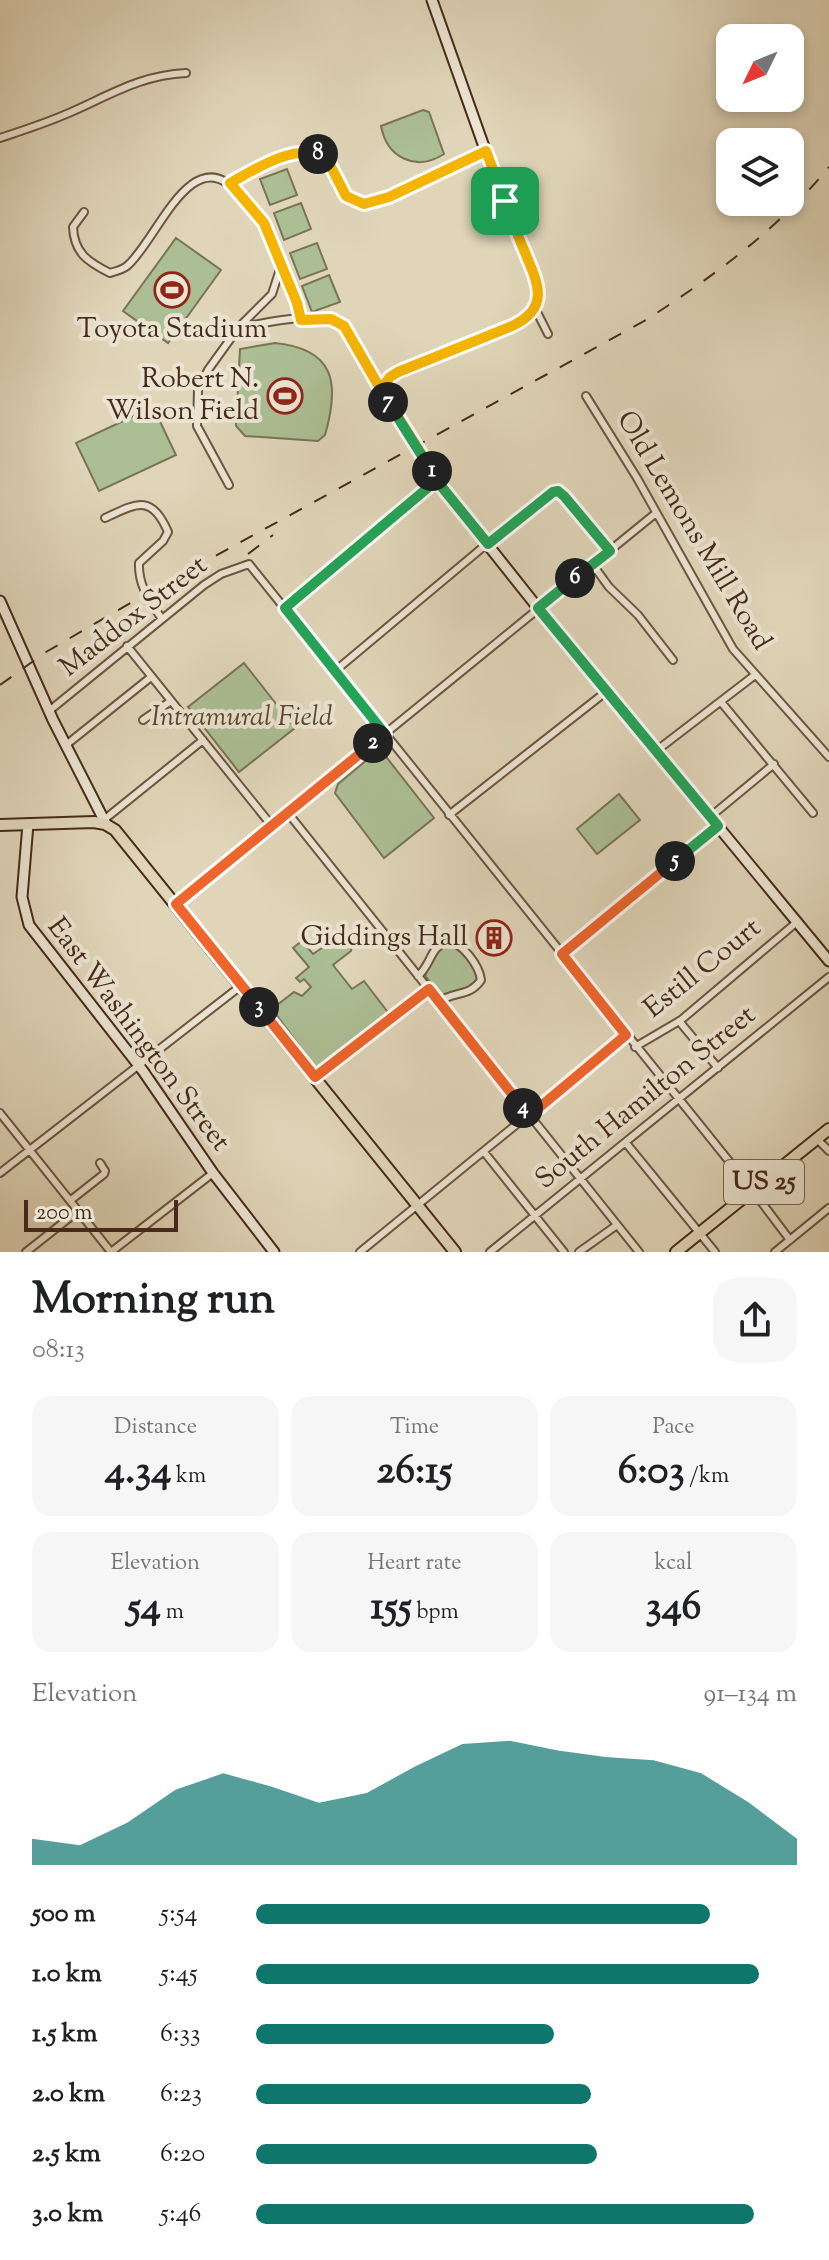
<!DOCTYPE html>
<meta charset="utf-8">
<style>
body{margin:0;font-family:"Sorts Mill Goudy",serif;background:#f6f6f6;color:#202124;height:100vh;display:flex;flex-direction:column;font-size:30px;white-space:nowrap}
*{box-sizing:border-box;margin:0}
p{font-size:26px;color:#757577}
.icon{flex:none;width:44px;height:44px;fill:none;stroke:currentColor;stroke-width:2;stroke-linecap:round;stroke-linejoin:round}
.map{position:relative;height:1252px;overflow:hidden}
.drawer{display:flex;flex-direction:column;background:#fff;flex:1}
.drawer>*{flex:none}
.needle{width:52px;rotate:227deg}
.tools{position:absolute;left:716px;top:24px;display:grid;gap:16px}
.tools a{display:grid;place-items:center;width:88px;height:88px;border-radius:16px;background:#fff;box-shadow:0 4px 12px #0003;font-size:40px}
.scale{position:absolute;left:24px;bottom:20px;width:154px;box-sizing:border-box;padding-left:8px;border:4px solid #472b18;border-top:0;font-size:22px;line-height:28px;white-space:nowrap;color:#472b18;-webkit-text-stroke:6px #ebe4d2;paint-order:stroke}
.pin{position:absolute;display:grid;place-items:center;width:68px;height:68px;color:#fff;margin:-34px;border-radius:16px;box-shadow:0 4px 12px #0006}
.km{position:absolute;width:40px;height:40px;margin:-20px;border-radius:50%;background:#222;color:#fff;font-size:22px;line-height:40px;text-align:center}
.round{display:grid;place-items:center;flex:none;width:84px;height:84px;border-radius:24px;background:#f6f6f6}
.overview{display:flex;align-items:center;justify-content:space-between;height:136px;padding:0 32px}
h1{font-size:44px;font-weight:700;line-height:60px}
.figures{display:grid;grid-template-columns:repeat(3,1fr);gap:12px;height:136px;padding:8px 32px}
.figures div{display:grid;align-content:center;border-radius:20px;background:#f6f6f6;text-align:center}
.figures b{font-size:40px;font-weight:700}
.figures small{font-size:22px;font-weight:400}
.figures p{font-size:22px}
.chart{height:224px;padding:16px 32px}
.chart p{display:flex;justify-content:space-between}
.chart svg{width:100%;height:144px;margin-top:8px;fill:#0f766e;opacity:.7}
ul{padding:0 32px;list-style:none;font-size:26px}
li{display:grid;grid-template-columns:128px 96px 1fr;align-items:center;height:60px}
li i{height:20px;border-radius:10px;background:#0f766e}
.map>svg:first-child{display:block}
.green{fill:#acbe94;stroke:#7a7456;stroke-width:2}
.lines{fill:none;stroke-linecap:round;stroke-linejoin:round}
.street-casing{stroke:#6d5640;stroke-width:10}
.secondary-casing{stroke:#472b18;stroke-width:13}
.primary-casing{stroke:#472b18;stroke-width:14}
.street{stroke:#ebe4d2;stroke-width:6}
.secondary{stroke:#ebe4d2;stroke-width:9}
.primary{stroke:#e0d5b9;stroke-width:10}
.rail{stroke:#472b18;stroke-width:2;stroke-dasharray:14 14;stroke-linecap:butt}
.secondary-bridge-casing{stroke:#472b18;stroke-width:13;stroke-linecap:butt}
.secondary-bridge{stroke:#ebe4d2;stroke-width:9}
.split-1-casing{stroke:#fff;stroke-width:16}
.split-2-casing{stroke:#fff;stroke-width:16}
.split-3-casing{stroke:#fff;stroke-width:16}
.split-4-casing{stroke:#fff;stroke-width:16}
.split-5-casing{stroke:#fff;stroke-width:16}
.split-6-casing{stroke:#fff;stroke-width:16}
.split-7-casing{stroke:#fff;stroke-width:16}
.split-8-casing{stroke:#fff;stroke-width:16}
.split-9-casing{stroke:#fff;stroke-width:16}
.split-1{stroke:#f5b400;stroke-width:10}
.split-2{stroke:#22a559;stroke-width:10}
.split-3{stroke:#f0652b;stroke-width:10}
.split-4{stroke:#f0652b;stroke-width:10}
.split-5{stroke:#f0652b;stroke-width:10}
.split-6{stroke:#22a559;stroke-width:10}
.split-7{stroke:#22a559;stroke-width:10}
.split-8{stroke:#f5b400;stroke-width:10}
.split-9{stroke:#f5b400;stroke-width:10}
.labels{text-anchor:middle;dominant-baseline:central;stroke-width:8;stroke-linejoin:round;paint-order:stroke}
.shield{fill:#ebe4d2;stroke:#786250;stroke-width:2}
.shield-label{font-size:26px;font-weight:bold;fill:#472b18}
.poi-label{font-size:28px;fill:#472b18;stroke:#ebe4d2;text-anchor:end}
.street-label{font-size:28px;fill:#472b18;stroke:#ebe4d2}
.park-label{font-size:28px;font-style:italic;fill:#5b4831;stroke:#ebe4d2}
</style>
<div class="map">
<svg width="829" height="1252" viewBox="0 0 829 1252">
<rect width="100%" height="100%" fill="#e0d5b9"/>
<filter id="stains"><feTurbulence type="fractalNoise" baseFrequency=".0025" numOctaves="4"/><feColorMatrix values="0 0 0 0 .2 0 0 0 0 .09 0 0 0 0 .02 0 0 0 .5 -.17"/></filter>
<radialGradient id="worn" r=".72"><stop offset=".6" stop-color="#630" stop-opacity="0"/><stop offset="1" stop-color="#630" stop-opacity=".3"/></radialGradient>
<path class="green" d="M423,110l6,2 15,42c-28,18 -57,4 -63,-28z
M287,169l10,26 -27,10 -10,-26z
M301,203l10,26 -27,11 -10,-27z
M176,238l45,32 -53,73 -45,-32z
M317,243l10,26 -27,10 -10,-26z
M329,275l11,27 -28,10 -10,-26z
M275,343c60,6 65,40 50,92l-7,6 -73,-5 -9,-10 4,-77z
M153,407l23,48 -77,36 -23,-48z
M244,663l51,65 -56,44 -51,-65z
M380,749l54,69 -50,40 -49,-65 3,-9z
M619,794l21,26 -43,34 -20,-25z
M302,941l11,13 18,-12 21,4 -1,5 -18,14 19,24 12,-8 26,34 -69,54 -6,-2 -43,-58 22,-17 8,4 9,-9 -7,-8 -4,3 -4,-4 13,-11 -16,-19z
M447,943c14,3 28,22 31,36l-14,13 -23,3 -16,-19 10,-24z"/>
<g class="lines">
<defs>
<path id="street" d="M0,138c21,-7 43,-14 64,-23 43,-18 75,-40 122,-42
M230,183c22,-12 78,-47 99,-21 8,10 9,24 17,34l18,8 11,-1 111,-52
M84,212l-11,15c1,26 15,35 37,46 6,-2 12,-3 17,-7 30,-25 64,-127 111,-73 22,26 33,42 43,73l-9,28 -33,33 -31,43 -10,20 -1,36 32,59
M282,267l19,53
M535,308l13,26
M240,327c32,-4 91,-23 111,9 12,20 20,42 34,60
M586,396l51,82 96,171 96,108
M105,518c32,-15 47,-24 63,14l-5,9 -24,22c-1,23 11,38 23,56
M593,565l16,22 29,28 35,45
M285,608l152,-128
M127,646l145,180
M335,671l190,-159 31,-21 8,5 46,55
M721,702l92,111
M49,711l155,-126 17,-11 28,-10 504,627 37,49
M143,720l28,-19
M66,745l85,-68
M656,751l99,-76
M288,813l351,439
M449,815l158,-124
M710,817l64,-53
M105,819l98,-79
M176,904l480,-391
M562,954l156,-128
M418,976c13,-11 12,-29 29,-35 15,1 32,24 34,39 -11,17 -28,11 -42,22
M679,1021l39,47
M635,1047l46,-27 116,-98
M315,1077l114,-88
M0,1113l111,139 102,-79
M817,1139l12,12
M626,1143l89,109
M484,1152l80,100
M0,1173l242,-188
M71,1200l33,-26 1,-3 -5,-8
M26,1252l52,-41
M360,1252l266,-217
M490,1252l339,-275
M579,1252l38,-27
M775,1252l54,-44"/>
<path id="secondary" d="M407,434c-10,-17 -31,-39 -17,-57l133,-56c14,-12 18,-25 13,-42l-48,-121 -56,-158
M421,456l20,30 97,122 291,353
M0,601l53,119 53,104
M28,824l-6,73 7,28 114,146 70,102 61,79"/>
<path id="primary" d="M0,825l94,-3 11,2 10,6 340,422
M676,1252l153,-123"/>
</defs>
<use href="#street" class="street-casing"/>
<use href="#secondary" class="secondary-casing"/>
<use href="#primary" class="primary-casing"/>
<use href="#street" class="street"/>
<use href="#secondary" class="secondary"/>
<use href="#primary" class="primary"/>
<path class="rail" d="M248,554l25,-19
M0,685l46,-33 100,-58 500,-274c68,-44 131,-90 183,-153"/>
<defs>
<path id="secondary-bridge" d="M407,434l14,22"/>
</defs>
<use href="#secondary-bridge" class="secondary-bridge-casing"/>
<use href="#secondary-bridge" class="secondary-bridge"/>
</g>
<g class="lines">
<defs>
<path id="split-1" d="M432,471l-44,-70 -4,-16 6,-8 8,-5 114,-46c40,-19 25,-44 12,-76 -7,-16 -13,-32 -19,-49"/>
<path id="split-2" d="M373,743l12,-9 -100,-126 152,-128 -5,-9"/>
<path id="split-3" d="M259,1007l-83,-103 197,-161"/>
<path id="split-4" d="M259,1007l56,70 114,-88 94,119"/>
<path id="split-5" d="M523,1108l6,8 97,-81 -64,-81 113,-93"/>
<path id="split-6" d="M575,578l-37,30 180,218 -43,35"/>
<path id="split-7" d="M388,402l53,84 47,58 65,-52 5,-1 6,5 46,55 -35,27"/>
<path id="split-8" d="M318,154c-28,-8 -64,16 -88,29l34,40 33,80 4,17 30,-1 13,7 44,76"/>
<path id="split-9" d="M318,154l10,7 18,35 18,8 25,-7 97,-46 19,50"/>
</defs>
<use href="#split-1" class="split-1-casing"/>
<use href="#split-2" class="split-2-casing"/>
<use href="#split-3" class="split-3-casing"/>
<use href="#split-4" class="split-4-casing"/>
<use href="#split-5" class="split-5-casing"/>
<use href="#split-6" class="split-6-casing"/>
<use href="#split-7" class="split-7-casing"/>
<use href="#split-8" class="split-8-casing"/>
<use href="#split-9" class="split-9-casing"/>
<use href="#split-1" class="split-1"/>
<use href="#split-2" class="split-2"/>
<use href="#split-3" class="split-3"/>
<use href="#split-4" class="split-4"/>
<use href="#split-5" class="split-5"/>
<use href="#split-6" class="split-6"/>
<use href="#split-7" class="split-7"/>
<use href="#split-8" class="split-8"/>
<use href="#split-9" class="split-9"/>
</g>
<defs>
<symbol id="stadium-ring" viewBox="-11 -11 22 22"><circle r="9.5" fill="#ebe4d2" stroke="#8f2418" stroke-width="1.5"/><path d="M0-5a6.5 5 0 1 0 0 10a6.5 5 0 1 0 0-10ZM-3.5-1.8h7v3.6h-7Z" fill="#8f2418"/></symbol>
<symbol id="building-ring" viewBox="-11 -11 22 22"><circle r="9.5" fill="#ebe4d2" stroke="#8f2418" stroke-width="1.5"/><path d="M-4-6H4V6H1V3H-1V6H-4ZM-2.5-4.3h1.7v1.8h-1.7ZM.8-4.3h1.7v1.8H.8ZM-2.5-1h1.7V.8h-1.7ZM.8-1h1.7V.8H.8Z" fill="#8f2418"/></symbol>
</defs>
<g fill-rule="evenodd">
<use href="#stadium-ring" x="152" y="270" width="40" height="40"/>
<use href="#stadium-ring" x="265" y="376" width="40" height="40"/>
<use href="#building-ring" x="474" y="918" width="40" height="40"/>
</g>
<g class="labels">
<rect class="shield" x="724" y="1160" width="80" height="44" rx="6"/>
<g class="shield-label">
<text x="764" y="1182">US 25</text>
</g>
<g class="poi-label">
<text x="172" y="330" text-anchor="middle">Toyota Stadium</text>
<text x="259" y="380">Robert N.<tspan x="259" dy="32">Wilson Field</tspan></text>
<text x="468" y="938">Giddings Hall</text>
</g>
<g class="street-label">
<text transform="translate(693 531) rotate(59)">Old Lemons Mill Road</text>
<text transform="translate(134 617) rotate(-38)">Maddox Street</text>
<text transform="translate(703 969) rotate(-39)">Estill Court</text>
<text transform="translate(138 1035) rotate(53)">East Washington Street</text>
<text transform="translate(646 1098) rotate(-39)">South Hamilton Street</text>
</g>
<g class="park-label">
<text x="242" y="718">Intramural Field</text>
</g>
</g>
<rect width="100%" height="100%" filter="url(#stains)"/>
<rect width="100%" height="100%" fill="url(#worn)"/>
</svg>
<div class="tools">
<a><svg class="needle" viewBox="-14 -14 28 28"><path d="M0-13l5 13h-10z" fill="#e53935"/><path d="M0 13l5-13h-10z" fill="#757577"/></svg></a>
<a><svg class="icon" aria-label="layers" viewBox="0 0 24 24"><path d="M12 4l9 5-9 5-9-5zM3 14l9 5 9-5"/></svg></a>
</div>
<div class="scale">200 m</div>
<div class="pin" style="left:505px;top:201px;background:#1e9e55"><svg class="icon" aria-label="arrive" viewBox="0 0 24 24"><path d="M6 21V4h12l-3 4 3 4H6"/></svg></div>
<b class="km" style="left:432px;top:471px">1</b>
<b class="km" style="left:373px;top:743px">2</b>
<b class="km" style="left:259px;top:1007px">3</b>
<b class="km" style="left:523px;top:1108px">4</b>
<b class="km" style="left:675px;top:861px">5</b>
<b class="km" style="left:575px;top:578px">6</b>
<b class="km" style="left:388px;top:402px">7</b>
<b class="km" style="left:318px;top:154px">8</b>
</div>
<section class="drawer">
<div class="overview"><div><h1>Morning run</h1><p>08:13</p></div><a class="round"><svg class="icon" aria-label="share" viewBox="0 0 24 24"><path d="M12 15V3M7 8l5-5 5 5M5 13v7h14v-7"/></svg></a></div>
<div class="figures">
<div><p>Distance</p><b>4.34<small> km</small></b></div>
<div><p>Time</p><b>26:15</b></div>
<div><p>Pace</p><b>6:03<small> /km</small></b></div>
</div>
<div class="figures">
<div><p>Elevation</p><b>54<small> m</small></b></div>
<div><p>Heart rate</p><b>155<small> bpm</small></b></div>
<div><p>kcal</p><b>346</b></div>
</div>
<div class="chart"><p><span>Elevation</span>91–134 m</p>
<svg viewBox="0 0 160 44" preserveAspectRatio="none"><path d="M0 44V36L10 38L20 31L30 21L40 16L50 20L60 25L70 22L80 14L90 7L100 6L110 9L120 11L130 12L140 16L150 25L160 36V44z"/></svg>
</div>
<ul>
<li><b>500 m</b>5:54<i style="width:84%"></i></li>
<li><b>1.0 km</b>5:45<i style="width:93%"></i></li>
<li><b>1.5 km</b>6:33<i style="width:55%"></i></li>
<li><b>2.0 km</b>6:23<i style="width:62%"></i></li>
<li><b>2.5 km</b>6:20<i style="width:63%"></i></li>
<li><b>3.0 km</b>5:46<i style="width:92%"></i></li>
</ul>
</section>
